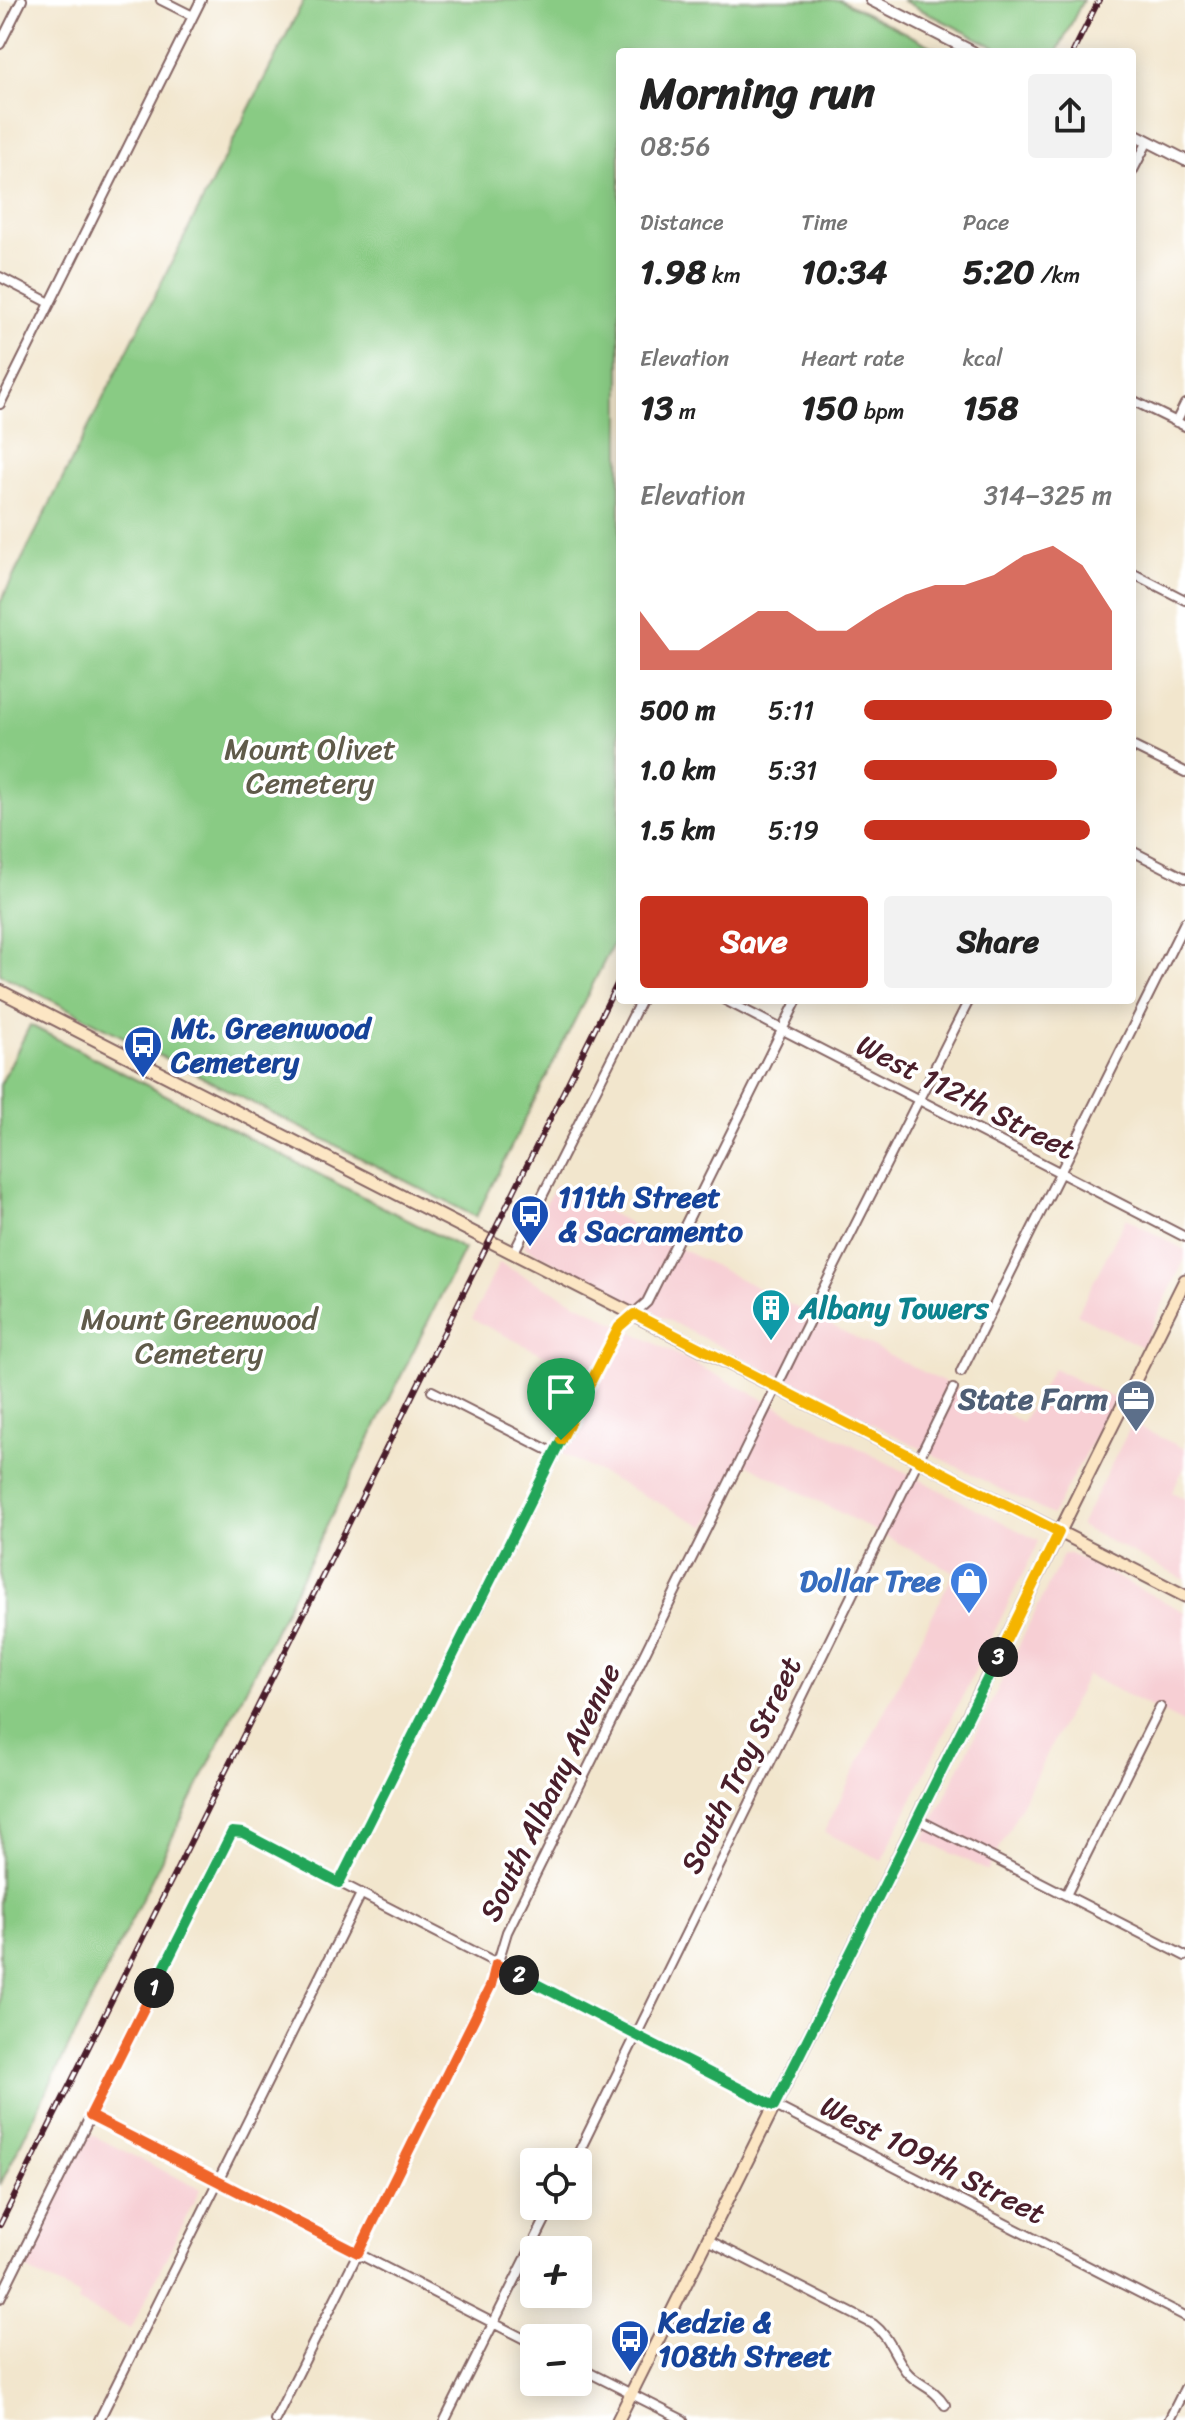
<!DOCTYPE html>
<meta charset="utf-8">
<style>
body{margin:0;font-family:Sriracha,sans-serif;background:#f2f2f2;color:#222;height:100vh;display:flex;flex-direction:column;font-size:30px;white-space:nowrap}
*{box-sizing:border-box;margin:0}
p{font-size:26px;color:#767676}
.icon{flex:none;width:44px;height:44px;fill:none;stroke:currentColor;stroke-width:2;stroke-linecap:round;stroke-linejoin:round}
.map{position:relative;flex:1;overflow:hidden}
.side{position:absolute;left:616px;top:48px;width:520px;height:956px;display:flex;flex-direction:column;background:#fff;border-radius:8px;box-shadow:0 4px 20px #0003}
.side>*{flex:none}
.controls{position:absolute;left:520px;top:2148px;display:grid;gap:16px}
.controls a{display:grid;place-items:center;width:72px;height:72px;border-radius:8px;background:#fff;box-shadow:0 4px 20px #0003;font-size:40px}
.pin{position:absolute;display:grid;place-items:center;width:68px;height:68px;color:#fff;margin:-82px -34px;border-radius:50% 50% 50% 0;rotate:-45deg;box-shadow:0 0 8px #0007}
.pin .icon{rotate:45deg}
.km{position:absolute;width:40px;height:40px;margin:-20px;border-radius:50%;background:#222;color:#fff;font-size:22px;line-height:40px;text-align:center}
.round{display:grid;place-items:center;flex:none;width:84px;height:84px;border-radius:8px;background:#f2f2f2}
.summary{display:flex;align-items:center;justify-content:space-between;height:136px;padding:0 24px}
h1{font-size:44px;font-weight:700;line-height:60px}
.figures{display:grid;grid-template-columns:repeat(3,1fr);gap:12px;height:136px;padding:8px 24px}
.figures div{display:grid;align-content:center}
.figures b{font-size:34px;font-weight:700}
.figures small{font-size:22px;font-weight:400}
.figures p{font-size:22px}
.chart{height:224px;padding:16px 24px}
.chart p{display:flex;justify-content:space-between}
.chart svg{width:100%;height:144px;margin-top:8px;fill:#c8321e;opacity:.7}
.primary-button{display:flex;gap:16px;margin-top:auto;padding:16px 24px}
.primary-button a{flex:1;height:92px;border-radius:8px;background:#c8321e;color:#fff;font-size:32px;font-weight:700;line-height:92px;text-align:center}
.primary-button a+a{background:#f2f2f2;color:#222}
ul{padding:0 24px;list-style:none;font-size:26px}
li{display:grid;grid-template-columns:128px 96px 1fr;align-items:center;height:60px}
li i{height:20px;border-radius:10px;background:#c8321e}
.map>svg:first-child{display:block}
.built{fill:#f7cfd4}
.green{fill:#89cb84;stroke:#6a7558;stroke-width:2}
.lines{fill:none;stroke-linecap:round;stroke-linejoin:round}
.minor-casing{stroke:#856564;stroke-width:12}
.tertiary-casing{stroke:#856564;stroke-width:14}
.secondary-casing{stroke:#856564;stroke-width:15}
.minor{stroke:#fff;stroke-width:8}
.tertiary{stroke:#fff;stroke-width:10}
.secondary{stroke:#fce6c4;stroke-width:11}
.rail-casing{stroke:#4a1f2b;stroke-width:6}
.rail{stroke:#fff;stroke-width:3;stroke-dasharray:9;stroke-linecap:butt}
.split-1-casing{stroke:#fff;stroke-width:16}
.split-2-casing{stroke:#fff;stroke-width:16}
.split-3-casing{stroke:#fff;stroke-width:16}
.split-4-casing{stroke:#fff;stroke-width:16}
.split-1{stroke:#22a559;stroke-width:10}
.split-2{stroke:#f0652b;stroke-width:10}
.split-3{stroke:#22a559;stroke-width:10}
.split-4{stroke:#f5b400;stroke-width:10}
.labels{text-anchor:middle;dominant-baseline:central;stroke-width:7;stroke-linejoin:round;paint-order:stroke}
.park-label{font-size:30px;fill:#605b4a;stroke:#fff}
.transit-label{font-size:30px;font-weight:bold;fill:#164399;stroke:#fff;text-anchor:start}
.street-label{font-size:30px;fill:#4a1f2b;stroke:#fff}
.culture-label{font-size:30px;font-weight:bold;fill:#0d838f;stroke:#fff;text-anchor:start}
.service-label{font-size:30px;font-weight:bold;fill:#4e5e75;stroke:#fff;text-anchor:end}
.shop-label{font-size:30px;font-weight:bold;fill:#366cbe;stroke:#fff;text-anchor:end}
</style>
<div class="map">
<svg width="1185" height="2420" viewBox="0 0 1185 2420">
<rect width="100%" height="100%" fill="#fff"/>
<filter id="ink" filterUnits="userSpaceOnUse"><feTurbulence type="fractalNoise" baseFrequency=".0125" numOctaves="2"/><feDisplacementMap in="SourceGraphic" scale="16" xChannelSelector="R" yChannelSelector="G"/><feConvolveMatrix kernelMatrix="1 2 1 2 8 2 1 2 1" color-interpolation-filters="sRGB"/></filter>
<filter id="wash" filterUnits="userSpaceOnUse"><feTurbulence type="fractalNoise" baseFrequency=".006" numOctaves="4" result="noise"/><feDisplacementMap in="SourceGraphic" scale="32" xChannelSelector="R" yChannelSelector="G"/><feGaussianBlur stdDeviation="1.8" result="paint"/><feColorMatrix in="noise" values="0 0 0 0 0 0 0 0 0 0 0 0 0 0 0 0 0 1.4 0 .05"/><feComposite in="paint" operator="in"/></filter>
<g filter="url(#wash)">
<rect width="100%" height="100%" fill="#f2e6cd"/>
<path class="built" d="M555,1185l467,237 31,-54 62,31 -63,116 -528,-268z
M1126,1218l59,32v9l-43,88 -65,-33z
M499,1263l540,278 -157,319 -58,-28 130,-260 -215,-112 -33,67 -149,-76 35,-72 -120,-60z
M1132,1424l53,25v17l-13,26 13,7v81l-105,-54z
M1066,1554h5l114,58v112l-98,-49 -99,196 -64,-31 139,-285z
M88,2133l112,56 -69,140 -53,-27 2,-6 -59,-29z"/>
<path class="green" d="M304,0h536l103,52h-323v878l-144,287 -476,-243v-371z
M902,0h181l-26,52h-53z
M30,1025l434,224 -464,936v-1100z"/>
</g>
<g filter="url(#ink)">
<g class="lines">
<defs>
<path id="minor" d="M161,0l32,16
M0,44l22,-44
M1132,172l16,-31
M0,277l50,26
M1132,400l53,26
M0,404l201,-404
M1176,422l9,-18
M1132,573l53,27
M1132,746l53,26
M1132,851l53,27
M725,1000l460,237
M513,1254l128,-254
M816,1303l153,-303
M961,1372l224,-450
M432,1391l122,62
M917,1819l268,137
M339,1883l280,-556 28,-25 150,-302
M1066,1895l94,-188
M90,2116l444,228
M574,2162l379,-773
M708,2240l165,84c17,13 21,31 33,47 12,15 27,15 39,34
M0,2298l232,-466 11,1 942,483
M578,2367l105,53
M99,2420l262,-526
M275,2420l216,-435 16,-53 304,-615
M445,2420l107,-214
M1169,2420l16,-32"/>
<path id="tertiary" d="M871,0l102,52
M1132,133l53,27"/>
<path id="secondary" d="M0,991l1185,605
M618,2420l567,-1140"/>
</defs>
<use href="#minor" class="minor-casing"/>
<use href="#tertiary" class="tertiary-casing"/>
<use href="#secondary" class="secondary-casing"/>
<use href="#minor" class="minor"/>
<use href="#tertiary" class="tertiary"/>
<use href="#secondary" class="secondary"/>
<defs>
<path id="rail" d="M1073,52l26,-52
M0,2225l620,-1247"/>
</defs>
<use href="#rail" class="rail-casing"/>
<use href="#rail" class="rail"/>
</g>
</g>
<g class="lines" filter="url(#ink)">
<defs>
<path id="split-1" d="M154,1988l78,-156 11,1 96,50 222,-443"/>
<path id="split-2" d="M154,1988l-64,128 268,137 133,-268 5,-21 23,11"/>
<path id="split-3" d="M519,1975l255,131 224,-449"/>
<path id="split-4" d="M561,1440l58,-113 15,-13 425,218 -61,125"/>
</defs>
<use href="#split-1" class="split-1-casing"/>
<use href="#split-2" class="split-2-casing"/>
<use href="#split-3" class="split-3-casing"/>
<use href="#split-4" class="split-4-casing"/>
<use href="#split-1" class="split-1"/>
<use href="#split-2" class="split-2"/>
<use href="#split-3" class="split-3"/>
<use href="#split-4" class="split-4"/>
</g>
<defs>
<symbol id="bus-pin" viewBox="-11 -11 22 30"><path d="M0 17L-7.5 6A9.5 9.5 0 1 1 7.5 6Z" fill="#1a4fb4" stroke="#fff"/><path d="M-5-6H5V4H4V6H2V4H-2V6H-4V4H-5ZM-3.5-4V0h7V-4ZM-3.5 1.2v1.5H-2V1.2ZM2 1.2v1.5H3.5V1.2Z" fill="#fff"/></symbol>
<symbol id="building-pin" viewBox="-11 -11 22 30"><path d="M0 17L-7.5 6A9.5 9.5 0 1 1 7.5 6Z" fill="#0f9aa8" stroke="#fff"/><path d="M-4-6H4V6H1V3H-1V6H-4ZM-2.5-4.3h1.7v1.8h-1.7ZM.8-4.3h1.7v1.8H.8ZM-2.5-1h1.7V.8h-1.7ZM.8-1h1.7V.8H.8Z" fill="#fff"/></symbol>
<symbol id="office-pin" viewBox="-11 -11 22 30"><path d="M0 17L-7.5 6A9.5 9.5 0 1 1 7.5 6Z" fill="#5c6f8a" stroke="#fff"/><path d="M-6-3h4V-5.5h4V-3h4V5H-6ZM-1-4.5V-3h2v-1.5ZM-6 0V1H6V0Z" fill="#fff"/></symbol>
<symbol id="shop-pin" viewBox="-11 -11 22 30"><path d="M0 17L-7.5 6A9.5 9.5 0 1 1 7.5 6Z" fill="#3f7fe0" stroke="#fff"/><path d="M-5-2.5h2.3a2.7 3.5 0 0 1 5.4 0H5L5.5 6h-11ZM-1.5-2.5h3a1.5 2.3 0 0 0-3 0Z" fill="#fff"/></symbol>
</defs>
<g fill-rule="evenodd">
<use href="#bus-pin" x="121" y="1023" width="44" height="60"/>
<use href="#bus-pin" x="508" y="1192" width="44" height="60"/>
<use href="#building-pin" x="749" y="1286" width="44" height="60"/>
<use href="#office-pin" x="1114" y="1377" width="44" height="60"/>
<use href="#shop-pin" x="947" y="1559" width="44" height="60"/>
<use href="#bus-pin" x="608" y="2317" width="44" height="60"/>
</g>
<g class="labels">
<g class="park-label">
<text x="310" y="749">Mount Olivet<tspan x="310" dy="34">Cemetery</tspan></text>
<text x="199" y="1319">Mount Greenwood<tspan x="199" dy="34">Cemetery</tspan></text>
</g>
<g class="transit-label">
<text x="171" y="1028">Mt. Greenwood<tspan x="171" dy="34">Cemetery</tspan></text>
<text x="558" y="1197">111th Street<tspan x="558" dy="34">&amp; Sacramento</tspan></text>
<text x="658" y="2322">Kedzie &amp;<tspan x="658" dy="34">108th Street</tspan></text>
</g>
<g class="street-label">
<text transform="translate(966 1097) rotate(27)">West 112th Street</text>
<text transform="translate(741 1765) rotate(-64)">South Troy Street</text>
<text transform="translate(550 1792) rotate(-64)">South Albany Avenue</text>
<text transform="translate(933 2160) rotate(27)">West 109th Street</text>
</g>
<g class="culture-label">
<text x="799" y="1308">Albany Towers</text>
</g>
<g class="service-label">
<text x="1108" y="1399">State Farm</text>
</g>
<g class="shop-label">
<text x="941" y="1581">Dollar Tree</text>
</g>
</g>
</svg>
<div class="controls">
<a><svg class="icon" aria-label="locate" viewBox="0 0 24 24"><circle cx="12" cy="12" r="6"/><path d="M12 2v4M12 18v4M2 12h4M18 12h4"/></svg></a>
<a>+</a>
<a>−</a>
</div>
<div class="pin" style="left:561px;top:1440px;background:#1e9e55"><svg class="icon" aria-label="arrive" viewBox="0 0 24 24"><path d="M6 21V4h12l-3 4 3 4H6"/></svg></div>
<b class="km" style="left:154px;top:1988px">1</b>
<b class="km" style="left:519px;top:1975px">2</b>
<b class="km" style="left:998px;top:1657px">3</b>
<section class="side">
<div class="summary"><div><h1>Morning run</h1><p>08:56</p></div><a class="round"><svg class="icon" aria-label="share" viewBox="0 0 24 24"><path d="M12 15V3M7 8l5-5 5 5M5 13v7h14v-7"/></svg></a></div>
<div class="figures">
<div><p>Distance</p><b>1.98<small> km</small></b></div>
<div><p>Time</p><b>10:34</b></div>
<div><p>Pace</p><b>5:20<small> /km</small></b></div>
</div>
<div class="figures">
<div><p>Elevation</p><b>13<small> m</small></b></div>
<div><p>Heart rate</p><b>150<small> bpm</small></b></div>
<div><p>kcal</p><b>158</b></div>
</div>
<div class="chart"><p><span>Elevation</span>314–325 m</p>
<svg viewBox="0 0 160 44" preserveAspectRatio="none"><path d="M0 44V26L10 38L20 38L30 32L40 26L50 26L60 32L70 32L80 26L90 21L100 18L110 18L120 15L130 9L140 6L150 12L160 26V44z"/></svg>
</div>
<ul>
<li><b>500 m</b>5:11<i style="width:100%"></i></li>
<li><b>1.0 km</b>5:31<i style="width:78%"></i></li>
<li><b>1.5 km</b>5:19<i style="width:91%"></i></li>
</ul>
<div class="primary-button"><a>Save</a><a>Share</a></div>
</section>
</div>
